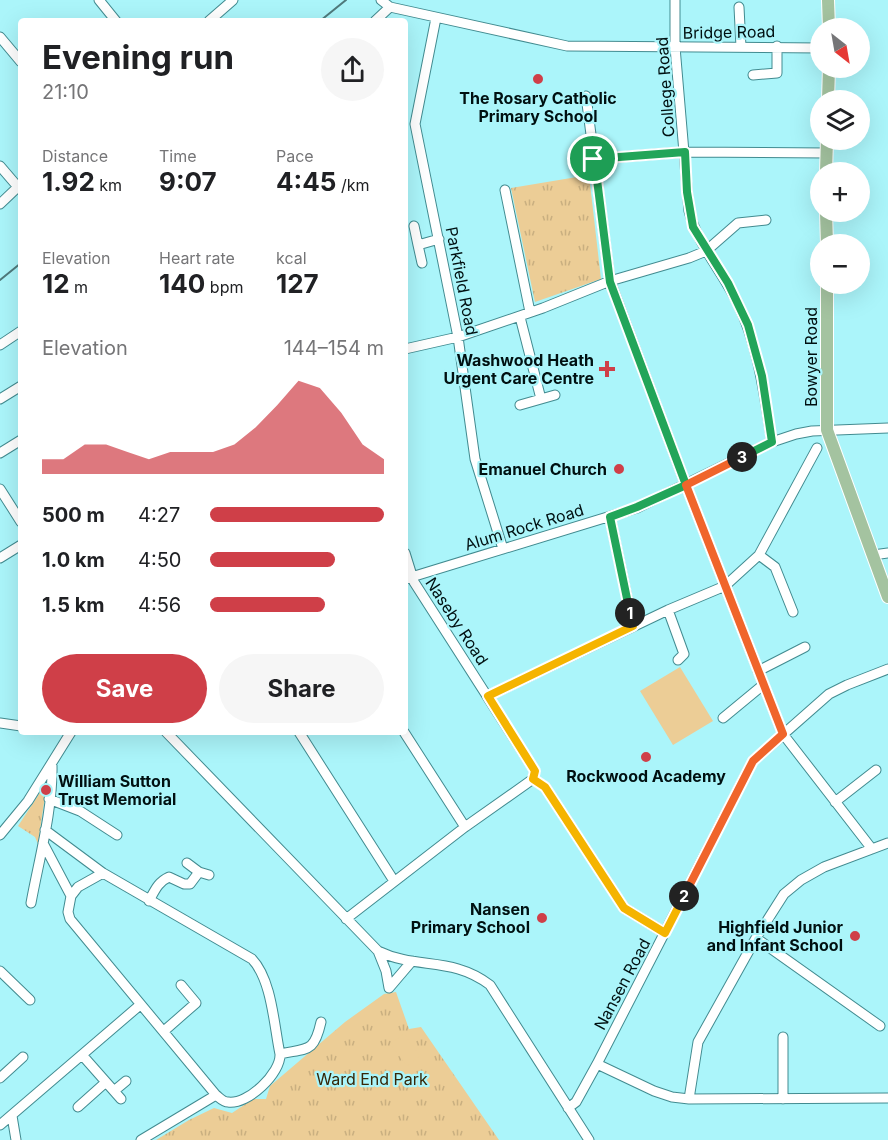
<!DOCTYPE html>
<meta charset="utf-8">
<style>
body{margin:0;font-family:Inter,sans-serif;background:#f6f6f6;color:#202124;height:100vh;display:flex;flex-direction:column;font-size:22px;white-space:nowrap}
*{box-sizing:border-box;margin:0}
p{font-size:20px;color:#757577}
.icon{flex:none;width:33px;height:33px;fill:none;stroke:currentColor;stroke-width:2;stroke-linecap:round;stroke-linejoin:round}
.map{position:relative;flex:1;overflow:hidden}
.drawer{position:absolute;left:18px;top:18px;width:390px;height:717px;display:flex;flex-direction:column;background:#fff;border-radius:6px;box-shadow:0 6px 24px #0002}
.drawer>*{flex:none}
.needle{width:39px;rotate:149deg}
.controls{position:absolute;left:810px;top:18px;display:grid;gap:12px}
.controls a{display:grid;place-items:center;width:60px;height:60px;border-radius:50%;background:#fff;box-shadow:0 6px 24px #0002;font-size:30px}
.pin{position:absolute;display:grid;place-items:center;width:51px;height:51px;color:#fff;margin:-26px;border:3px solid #fff;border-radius:50%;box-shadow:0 2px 6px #0007}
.km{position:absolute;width:30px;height:30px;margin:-15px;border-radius:50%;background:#222;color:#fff;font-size:16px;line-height:30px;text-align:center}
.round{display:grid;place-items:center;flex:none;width:63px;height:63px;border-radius:32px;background:#f6f6f6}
.head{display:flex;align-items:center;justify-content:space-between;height:102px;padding:0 24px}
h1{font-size:33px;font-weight:700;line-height:45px}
.stats{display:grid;grid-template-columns:repeat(3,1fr);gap:9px;height:102px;padding:6px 24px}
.stats div{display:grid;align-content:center}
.stats b{font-size:26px;font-weight:700}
.stats small{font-size:16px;font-weight:400}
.stats p{font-size:16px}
.chart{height:168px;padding:12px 24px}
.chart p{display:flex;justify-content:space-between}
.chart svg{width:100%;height:108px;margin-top:6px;fill:#cf3f48;opacity:.7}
.action{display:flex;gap:12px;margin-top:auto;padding:12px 24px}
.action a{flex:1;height:69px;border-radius:36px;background:#cf3f48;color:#fff;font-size:24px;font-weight:700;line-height:69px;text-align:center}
.action a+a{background:#f6f6f6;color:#202124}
ul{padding:0 24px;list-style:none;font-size:20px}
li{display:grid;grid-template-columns:96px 72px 1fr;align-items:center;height:45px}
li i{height:15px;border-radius:8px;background:#cf3f48}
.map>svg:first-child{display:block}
.grass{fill:url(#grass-tufts)}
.garden{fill:#eccd96}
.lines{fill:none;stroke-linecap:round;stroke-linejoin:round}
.minor-casing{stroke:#428b90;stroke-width:11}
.major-casing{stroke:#fff;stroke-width:14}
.minor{stroke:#fff;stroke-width:9}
.major{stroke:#a4c3a0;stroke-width:12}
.rail{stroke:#4f7a7c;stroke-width:2}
.split-1-casing{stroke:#fff;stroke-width:12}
.split-2-casing{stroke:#fff;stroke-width:12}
.split-3-casing{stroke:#fff;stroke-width:12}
.split-4-casing{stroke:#fff;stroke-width:12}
.split-1{stroke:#22a559;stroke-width:8}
.split-2{stroke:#f5b400;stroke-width:8}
.split-3{stroke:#f0652b;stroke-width:8}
.split-4{stroke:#22a559;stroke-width:8}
.poi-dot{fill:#cf3f48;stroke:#abf5fa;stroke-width:2}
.labels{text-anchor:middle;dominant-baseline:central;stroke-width:4.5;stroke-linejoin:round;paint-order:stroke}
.street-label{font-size:16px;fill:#001011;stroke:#abf5fa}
.poi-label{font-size:16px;font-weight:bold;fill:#001011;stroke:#abf5fa;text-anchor:end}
.park-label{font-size:16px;fill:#362607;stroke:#abf5fa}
</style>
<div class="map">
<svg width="888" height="1140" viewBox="0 0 888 1140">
<defs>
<pattern id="grass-tufts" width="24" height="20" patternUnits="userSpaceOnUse" patternTransform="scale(1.5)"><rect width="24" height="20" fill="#eccd96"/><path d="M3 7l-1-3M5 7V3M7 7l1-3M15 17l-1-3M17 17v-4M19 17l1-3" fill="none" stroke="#c9af80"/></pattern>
</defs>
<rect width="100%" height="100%" fill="#abf5fa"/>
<path class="grass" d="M589,175l12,104 -66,23 -24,-114z
M47,782l-9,62 -3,-7 -17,-11z
M396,992l13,37 12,-2 78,113h-343l33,-20 25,-12 18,5 21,-14h13l4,-13 75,-64 39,-28z"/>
<path class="garden" d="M680,667l33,54 -40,24 -33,-54z
M404,1034l16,22 -13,10 -17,-22z"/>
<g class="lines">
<defs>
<path id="minor" d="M99,0l17,21
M381,0l9,7 177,39 253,2
M675,0v47l14,164c9,35 34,61 49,93 21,44 26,91 34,138
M739,7l2,40
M436,18l-21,106 43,213 17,122 28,90
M209,21l24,-21
M375,21l15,-14
M0,37l21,25
M753,75l24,-2v-27
M586,96l24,185 74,199 99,254 89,115
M593,159l92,-7 141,1
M0,166l18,21
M505,190l25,122
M0,204l21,-20
M414,226l4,19
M422,263l-4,-18 21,-6
M520,317l21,82
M0,345l21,-14
M405,349l53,-12 85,-29 67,-27 79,-23 17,-7 32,-28 28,-3
M0,399l21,-13
M520,405l35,-10
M0,453l21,-13
M0,489l21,33
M610,517l23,109
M405,553l9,29 121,189 -2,8
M759,555l16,12 18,45
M873,555l15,-2
M0,558l21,-13
M405,579l232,-71 135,-66 24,-8 16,-3 76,-3
M668,610l16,44 -6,6
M758,671l47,-24
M488,696l180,-86 57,-24 34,-31 58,-107
M723,718l40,-33
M0,723l21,3
M166,732l212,219c39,19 74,5 112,34l99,155
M299,732l95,149
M404,732l61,95
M533,779l12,8 79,121 41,25
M49,799l31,12 37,24
M835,802l41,-32
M45,830l58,43 149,86c20,21 22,67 28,95 1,19 -32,51 -52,48 -5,0 -8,-4 -12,-7l-75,45
M0,835l28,-34 43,-69
M43,843l28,53 -3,16 2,7 146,176
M187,863l12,9 10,3
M71,896l7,-9 25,-14
M149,901c6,-11 9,-19 20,-24l15,7h6l9,-12
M31,903c8,-44 22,-93 21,-138
M346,919l119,-92 68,-48
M756,938l124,88
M378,951l8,20 3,17
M0,971l30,29
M389,988l23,-27
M164,1031l32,-28 -15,-18
M783,1037v62
M280,1054c28,-6 34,-1 41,-32
M83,1056l38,43
M597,1064l57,27 18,6 17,2 199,-1
M0,1078l23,-21
M114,1091l12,-10
M689,1099l9,-57 58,-104 28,-44 17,-14 23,-13 64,-24
M78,1107l28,-25
M568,1108l8,-6 21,-38 156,-303 76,-67 18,-9 41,-16
M12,1116l4,24
M0,1125l140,-120"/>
<path id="major" d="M828,0l1,28
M828,100l1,-32
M826,172l1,-32
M826,212l1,32
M827,284v146l61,167"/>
</defs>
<use href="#minor" class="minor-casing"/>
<use href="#major" class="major-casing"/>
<use href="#minor" class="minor"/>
<use href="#major" class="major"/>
<path class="rail" d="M320,21l26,-21
M0,280l21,-17"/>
</g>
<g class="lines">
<defs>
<path id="split-1" d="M593,159l2,5 15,118 76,203 -49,22 -27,10 20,96"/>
<path id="split-2" d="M630,613l3,13 -145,70 47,75 -2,8 12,8 79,121 41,25 19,-37"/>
<path id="split-3" d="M684,896l69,-135 30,-27 -97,-249 56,-28"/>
<path id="split-4" d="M593,159l92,-7 2,40 6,35 35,56 20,42 14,51 10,66 -30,15"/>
</defs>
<use href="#split-1" class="split-1-casing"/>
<use href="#split-2" class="split-2-casing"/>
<use href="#split-3" class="split-3-casing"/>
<use href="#split-4" class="split-4-casing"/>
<use href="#split-1" class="split-1"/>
<use href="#split-2" class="split-2"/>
<use href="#split-3" class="split-3"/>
<use href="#split-4" class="split-4"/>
</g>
<g class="poi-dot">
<circle cx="538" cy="79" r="6"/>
<path d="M604 360h6v6h6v6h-6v6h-6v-6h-6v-6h6z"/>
<circle cx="619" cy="469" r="6"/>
<circle cx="646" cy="757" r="6"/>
<circle cx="46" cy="790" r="6"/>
<circle cx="542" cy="918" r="6"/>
<circle cx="855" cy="936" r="6"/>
</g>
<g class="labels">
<g class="street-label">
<text transform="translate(729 32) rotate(-1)">Bridge Road</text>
<text transform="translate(665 87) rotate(-94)">College Road</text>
<text transform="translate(462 281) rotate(79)">Parkfield Road</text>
<text transform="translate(811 357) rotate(-90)">Bowyer Road</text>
<text transform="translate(524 527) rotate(-17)">Alum Rock Road</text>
<text transform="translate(457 621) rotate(57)">Naseby Road</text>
<text transform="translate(622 984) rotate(-62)">Nansen Road</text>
</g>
<g class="poi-label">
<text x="538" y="98" text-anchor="middle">The Rosary Catholic<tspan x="538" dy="18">Primary School</tspan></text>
<text x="594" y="360">Washwood Heath<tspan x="594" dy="18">Urgent Care Centre</tspan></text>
<text x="607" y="469">Emanuel Church</text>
<text x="646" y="776" text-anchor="middle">Rockwood Academy</text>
<text x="58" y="781" text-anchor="start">William Sutton<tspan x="58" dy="18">Trust Memorial</tspan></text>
<text x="530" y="909">Nansen<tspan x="530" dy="18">Primary School</tspan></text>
<text x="843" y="927">Highfield Junior<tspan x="843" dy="18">and Infant School</tspan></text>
</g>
<g class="park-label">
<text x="372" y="1079">Ward End Park</text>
</g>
</g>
</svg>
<div class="controls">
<a><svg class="needle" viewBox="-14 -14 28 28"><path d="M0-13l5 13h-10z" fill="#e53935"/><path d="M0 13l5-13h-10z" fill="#757577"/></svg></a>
<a><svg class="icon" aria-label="layers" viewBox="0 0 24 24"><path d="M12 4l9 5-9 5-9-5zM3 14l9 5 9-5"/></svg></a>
<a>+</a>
<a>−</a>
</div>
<div class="pin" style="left:593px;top:159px;background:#1e9e55"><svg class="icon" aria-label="arrive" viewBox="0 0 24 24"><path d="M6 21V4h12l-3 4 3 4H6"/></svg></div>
<b class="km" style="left:630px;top:613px">1</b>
<b class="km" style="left:684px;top:896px">2</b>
<b class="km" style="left:742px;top:457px">3</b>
<section class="drawer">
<div class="head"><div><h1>Evening run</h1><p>21:10</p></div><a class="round"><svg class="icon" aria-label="share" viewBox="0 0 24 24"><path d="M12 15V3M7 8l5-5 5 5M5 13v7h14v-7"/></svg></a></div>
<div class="stats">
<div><p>Distance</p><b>1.92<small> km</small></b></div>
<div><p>Time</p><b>9:07</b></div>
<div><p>Pace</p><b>4:45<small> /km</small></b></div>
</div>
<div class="stats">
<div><p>Elevation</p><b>12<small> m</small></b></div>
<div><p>Heart rate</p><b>140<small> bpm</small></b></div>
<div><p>kcal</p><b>127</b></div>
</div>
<div class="chart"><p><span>Elevation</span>144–154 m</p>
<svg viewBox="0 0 160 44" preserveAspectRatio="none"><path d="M0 44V38L10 38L20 32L30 32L40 35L50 38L60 35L70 35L80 35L90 32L100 25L110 16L120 6L130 9L140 19L150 32L160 38V44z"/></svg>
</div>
<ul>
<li><b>500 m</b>4:27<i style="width:100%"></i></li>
<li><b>1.0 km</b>4:50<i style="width:72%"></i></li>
<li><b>1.5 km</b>4:56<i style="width:66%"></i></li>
</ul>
<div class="action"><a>Save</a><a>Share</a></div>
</section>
</div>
